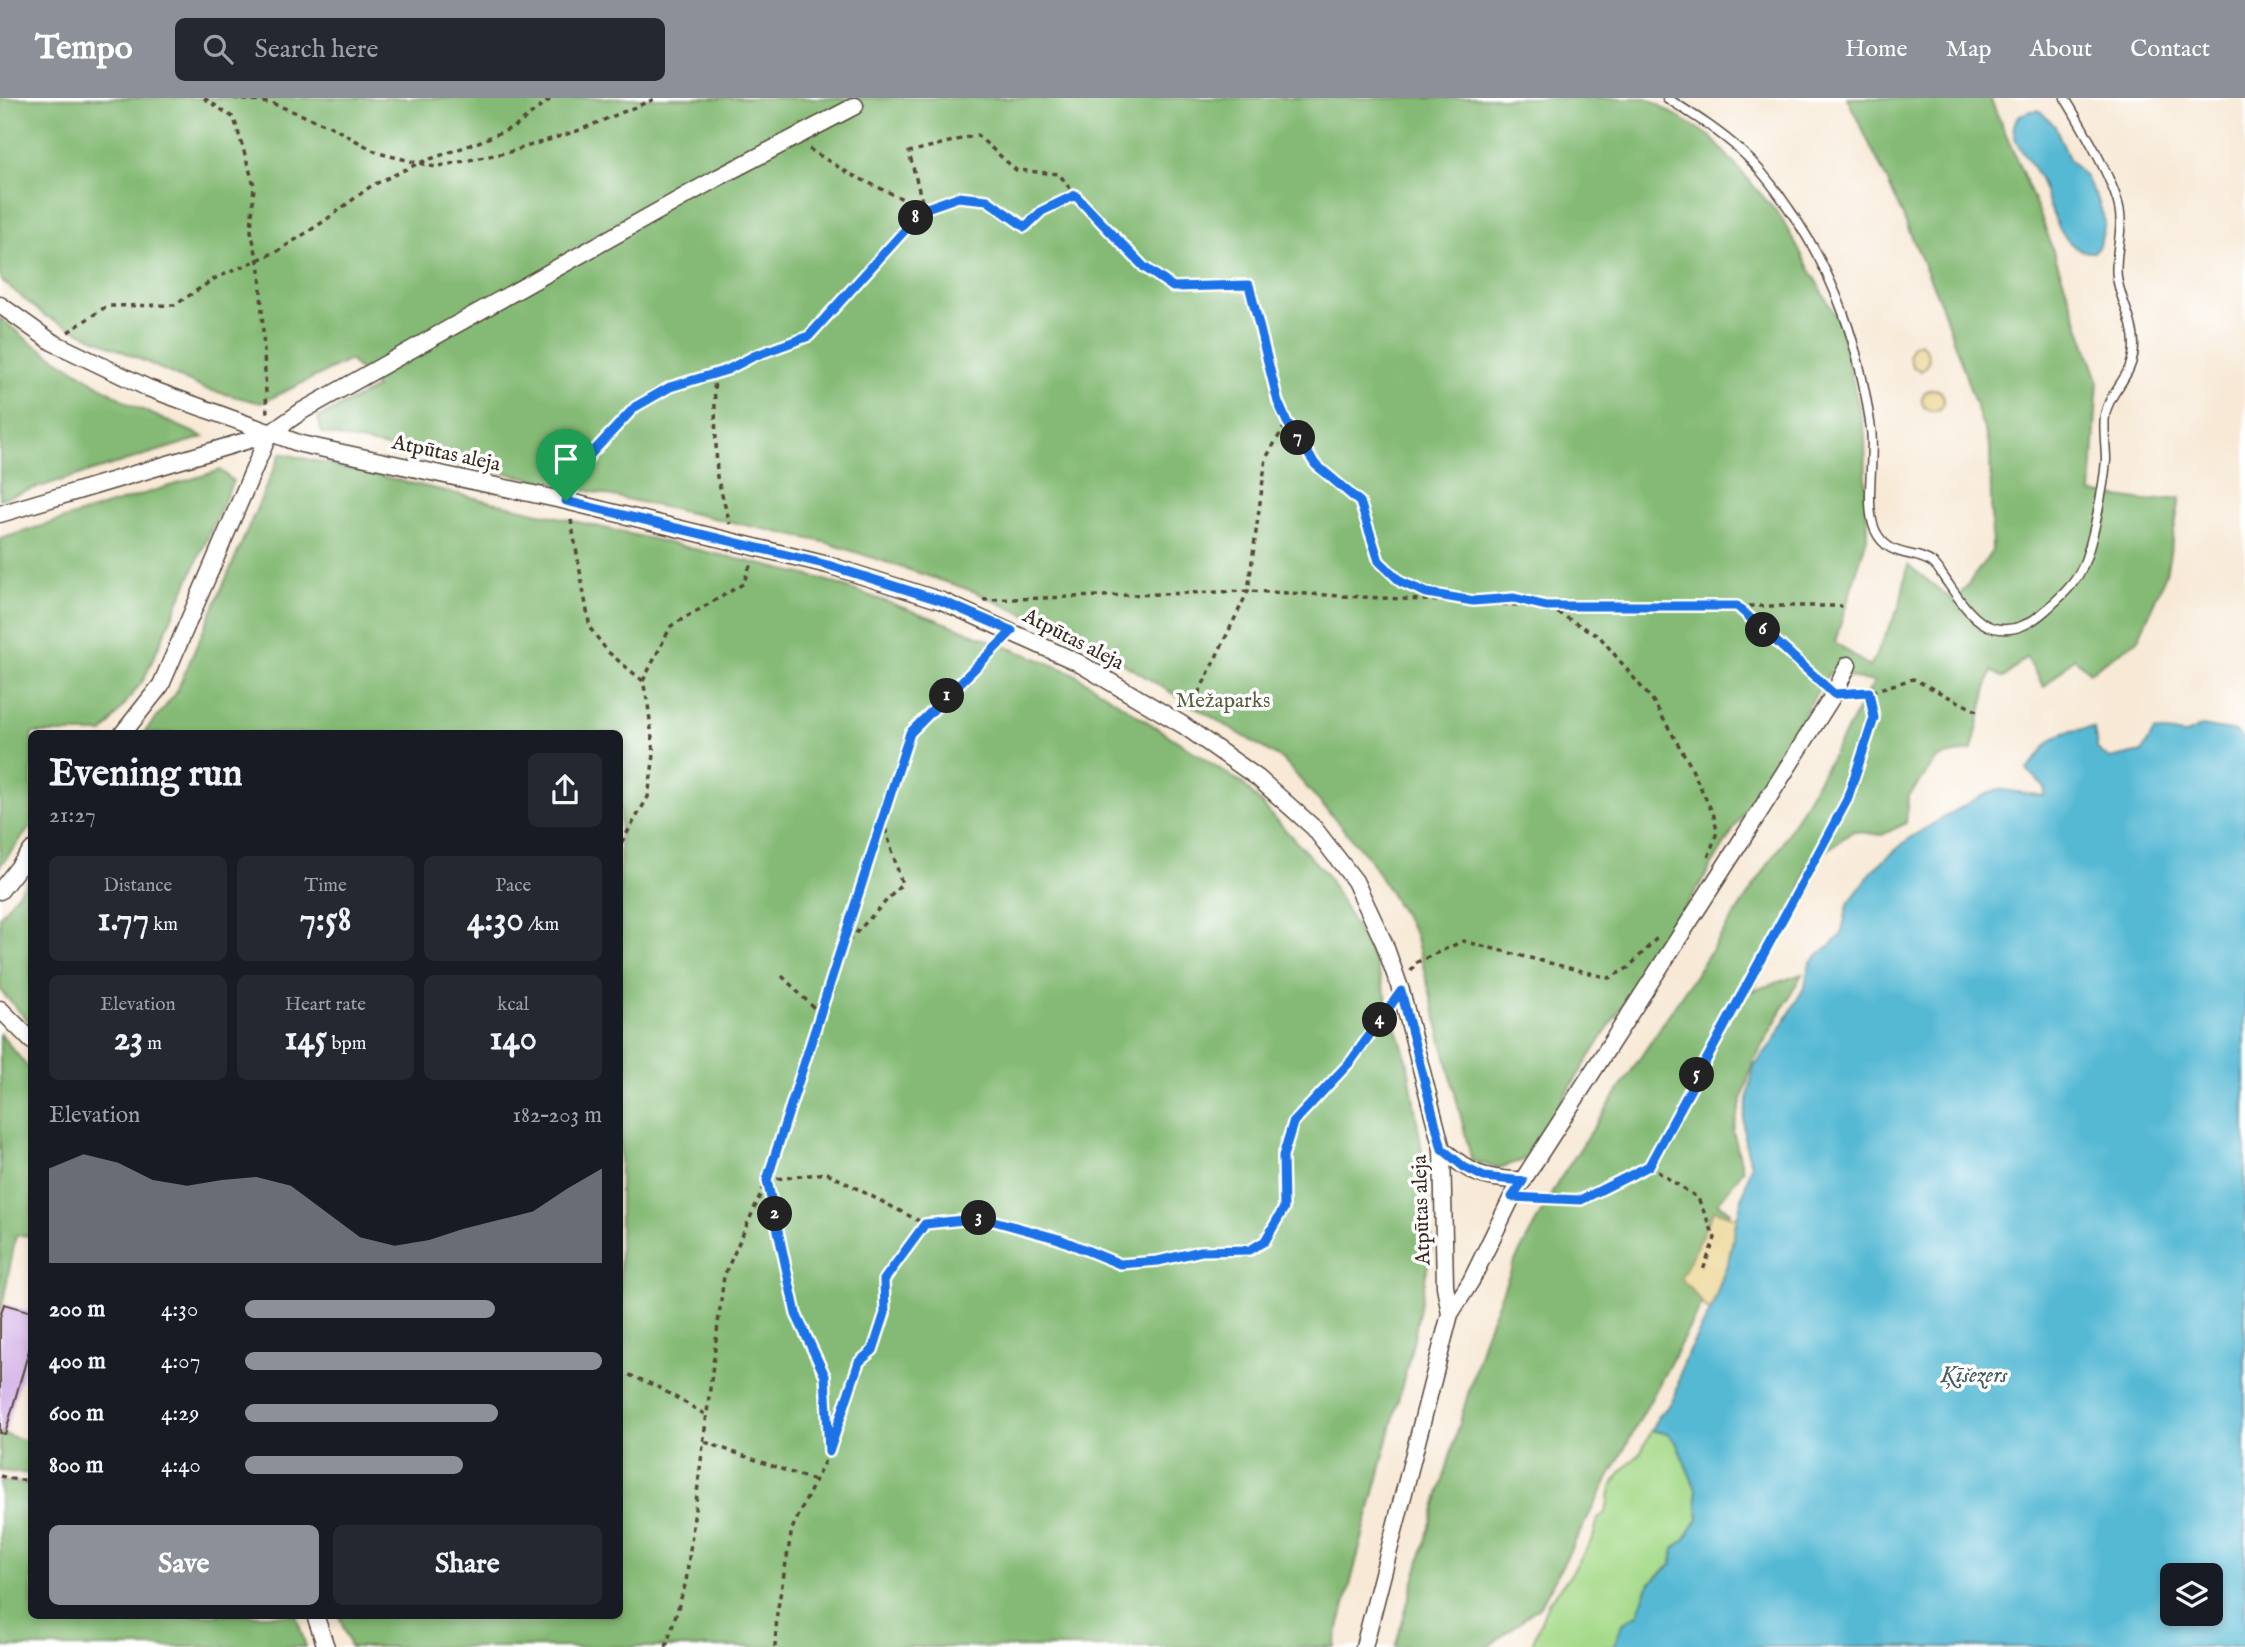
<!DOCTYPE html>
<meta charset="utf-8">
<style>
body{margin:0;font-family:"IM FELL English",serif;background:#242831;color:#f1f3f6;height:100vh;display:flex;flex-direction:column;font-size:26px;white-space:nowrap}
*{box-sizing:border-box;margin:0}
p{font-size:23px;color:#9ea1a6}
.icon{flex:none;width:38px;height:38px;fill:none;stroke:currentColor;stroke-width:2;stroke-linecap:round;stroke-linejoin:round}
.map{position:relative;flex:1;overflow:hidden}
.drawer{position:absolute;left:28px;top:632px;width:595px;height:889px;display:flex;flex-direction:column;background:#171b24;border-radius:10px;box-shadow:0 4px 10px #0003}
.drawer>*{flex:none}
.fabs{position:absolute;left:2160px;top:1465px;display:grid;gap:14px}
.fabs a{display:grid;place-items:center;width:63px;height:63px;border-radius:10px;background:#171b24;box-shadow:0 4px 10px #0003;font-size:35px}
.pin{position:absolute;display:grid;place-items:center;width:60px;height:60px;color:#fff;margin:-72px -30px;border-radius:50% 50% 50% 0;rotate:-45deg;box-shadow:0 0 7px #0007}
.pin .icon{rotate:45deg}
.km{position:absolute;width:35px;height:35px;margin:-18px;border-radius:50%;background:#222;color:#fff;font-size:19px;line-height:35px;text-align:center}
.round{display:grid;place-items:center;flex:none;width:74px;height:74px;border-radius:10px;background:#242831}
.head{display:flex;align-items:center;justify-content:space-between;height:119px;padding:0 21px}
h1{font-size:38px;font-weight:700;line-height:52px}
.stats{display:grid;grid-template-columns:repeat(3,1fr);gap:10px;height:119px;padding:7px 21px}
.stats div{display:grid;align-content:center;border-radius:10px;background:#242831;text-align:center}
.stats b{font-size:35px;font-weight:700}
.stats small{font-size:19px;font-weight:400}
.stats p{font-size:19px}
.chart{height:196px;padding:14px 21px}
.chart p{display:flex;justify-content:space-between}
.chart svg{width:100%;height:126px;margin-top:7px;fill:#8c9099;opacity:.7}
.primary-button{display:flex;gap:14px;margin-top:auto;padding:14px 21px}
.primary-button a{flex:1;height:80px;border-radius:10px;background:#8c9099;color:#fff;font-size:28px;font-weight:700;line-height:80px;text-align:center}
.primary-button a+a{background:#242831;color:#f1f3f6}
ul{padding:0 21px;list-style:none;font-size:23px}
li{display:grid;grid-template-columns:112px 84px 1fr;align-items:center;height:52px}
li i{height:18px;border-radius:9px;background:#8c9099}
header{display:flex;align-items:center;gap:42px;box-sizing:border-box;height:98px;padding:0 35px;background:#8c9099;color:#fff}
header strong{font-size:33px}
nav{display:flex;gap:38px;margin-inline-start:auto;font-size:24px}
.search{width:490px;height:63px;background:#242831;display:flex;align-items:center;gap:18px;box-sizing:border-box;padding:0 24px;border-radius:10px;color:#9ea1a6;font-size:26px}
.map>svg:first-child{display:block}
.green{fill:#a6da89;stroke:#708254;stroke-width:2}
.forest{fill:#84ba75;stroke:#60724a;stroke-width:2}
.sand{fill:#eeda9e;stroke:#94825e;stroke-width:2}
.water{fill:#56b9d4;stroke:#487279;stroke-width:2;fill-rule:evenodd}
.building{fill:#cea9e4}
.lines{fill:none;stroke-linecap:round;stroke-linejoin:round}
.lane-casing{stroke:#57473a;stroke-width:11}
.street-casing{stroke:#57473a;stroke-width:19}
.path{stroke:#57473a;stroke-width:3.5;stroke-dasharray:5 5;stroke-linecap:butt}
.lane{stroke:#fff;stroke-width:8}
.street{stroke:#fff;stroke-width:16}
.route-casing{stroke:#fff;stroke-width:14}
.route{stroke:#1a73e8;stroke-width:9}
.labels{text-anchor:middle;dominant-baseline:central;stroke-width:7;stroke-linejoin:round;paint-order:stroke}
.street-label{font-size:21px;fill:#3b2a1e;stroke:#fff}
.park-label{font-size:21px;fill:#5b5f3e;stroke:#fff}
.water-label{font-size:23px;font-style:italic;fill:#445c5e;stroke:#fff}
</style>
<header>
<strong>Tempo</strong>
<div class="search"><svg class="icon" aria-label="search" viewBox="0 0 24 24"><circle cx="10" cy="10" r="6"/><path d="M15 15l6 6"/></svg>Search here</div>
<nav><a>Home</a><a>Map</a><a>About</a><a>Contact</a></nav>
</header>
<div class="map">
<svg width="2245" height="1549" viewBox="0 0 2245 1549">
<rect width="100%" height="100%" fill="#fff"/>
<filter id="ink" filterUnits="userSpaceOnUse"><feTurbulence type="fractalNoise" baseFrequency=".0143" numOctaves="2"/><feDisplacementMap in="SourceGraphic" scale="14" xChannelSelector="R" yChannelSelector="G"/><feConvolveMatrix kernelMatrix="1 2 1 2 8 2 1 2 1" color-interpolation-filters="sRGB"/></filter>
<filter id="wash" filterUnits="userSpaceOnUse"><feTurbulence type="fractalNoise" baseFrequency=".00686" numOctaves="4" result="noise"/><feDisplacementMap in="SourceGraphic" scale="28" xChannelSelector="R" yChannelSelector="G"/><feGaussianBlur stdDeviation="1.57" result="paint"/><feColorMatrix in="noise" values="0 0 0 0 0 0 0 0 0 0 0 0 0 0 0 0 0 1.4 0 .05"/><feComposite in="paint" operator="in"/></filter>
<g filter="url(#wash)">
<rect width="100%" height="100%" fill="#f7e9d6"/>
<path class="green" d="M1652,1332l16,4 8,8 20,47 2,30 -13,20 -11,10 -2,15c-22,17 -27,22 -33,50l-17,10 -8,23h-83l17,-44 21,-26 24,-39 5,-19 8,-7 5,-24 9,-15 20,-19z"/>
<path class="forest" d="M0,0h1647l63,38 70,80 59,106 26,112 2,104 -32,104 35,25 30,-62 8,-40 47,37 37,-51 -2,-104 -49,-143 -53,-122 -41,-84h143l51,118 57,164 -7,113 54,8 35,-3 -14,76 -28,66 -48,32 -16,-14 -30,29 -18,-30 -22,21 -13,-7 -19,79 -34,8 -30,39 -2,26 -24,12 -29,-4 -46,34 -8,33 -47,93 50,-17 -49,88 -20,69 10,39 -25,33 12,9 -17,71 -172,322 -53,42h-93l90,-312 29,-72 44,-81 225,-340 91,-160 -45,-9 -122,200 -183,287 -25,8 -27,-7 -57,-227 -47,-77 -85,-97 -189,-114 -121,-55 -145,-48 -506,-110 -4,-15 58,-30 -26,-28 -89,43 -56,-14 -160,-73 -45,-37z
M0,220l30,24 101,63 73,32 -204,62z
M281,355l538,125 119,42 133,52 172,112 84,91 48,87 32,98 16,97 9,86 -19,100 -79,304h-984l-11,-32h281v-882h-476l32,-40z
M220,372l13,11 -89,198 -41,54h-71l-1,93 -31,40v-327z
M31,778v148l-31,-34v-74z
M0,936l31,37 1,165 -16,-1 -16,82z
M0,1335l31,9v32l-31,-3z
M0,1383l31,3 1,131h264l10,32h-302l-4,-15z"/>
<path class="sand" d="M1921,245c8,9 12,20 0,28l-9,-5 -3,-12 4,-9z
M1922 302a11 11 0 1 1 22 0a11 11 0 1 1-22 0Z
M1714,1112l23,8 -8,41 -19,53 -29,-34z"/>
<path class="water" d="M2039,12l16,16 14,33 17,19 12,22 7,22 -5,23 -6,7c-35,2 -44,-49 -54,-73 -7,-16 -29,-35 -26,-53 2,-12 14,-15 25,-16z
M2202,628l34,6 9,9v906h-631l8,-23 17,-10c6,-28 11,-32 33,-50l2,-15 11,-10 13,-20 -2,-30 -20,-47 -8,-8 -16,-4 7,-14 12,-13 5,-9 7,-32 27,-50 19,-53 8,-41 14,-53 -7,-27v-19l10,-53 19,-24 32,-56 5,-24 31,-26 7,-32 27,-36 36,-31 61,-36 26,-12 46,7v-9l-17,-17c27,-31 21,-38 67,-42l3,21 13,10 32,-7 12,-21 32,3zM2172,1477h38v39h-38z"/>
<g id="blocks">
<path class="building" d="M4,1206l28,8v28l-27,94 -5,-1v-116z"/>
</g>
</g>
<g filter="url(#ink)">
<use href="#blocks" fill-opacity="0" stroke="#57473a" stroke-width="2"/>
<g class="lines">
<defs>
<path id="lane" d="M1667,0c25,16 51,32 73,52 19,17 35,38 49,59 47,67 71,139 82,220 4,28 -7,77 4,101 14,30 40,19 59,34 5,4 7,10 11,15 12,17 28,44 49,49 21,5 37,-5 52,-18 13,-12 26,-23 34,-38 12,-22 24,-87 26,-112 0,-15 -3,-30 -1,-45 5,-26 29,-38 29,-70 0,-24 -14,-45 -17,-68 -3,-21 6,-43 3,-64 -3,-27 -40,-90 -55,-115"/>
<path id="street" d="M0,207l52,37 96,46 153,56 265,57 168,41 94,23 114,36 135,61 106,63 75,53 56,50 41,53 29,62 17,48 41,158 3,137 5,28 -86,333
M0,416l269,-80 33,-23 417,-234 136,-71
M123,635l38,-48 108,-251
M0,793l32,-41
M0,911l32,32
M1442,1051c33,28 39,28 81,32
M1450,1216l21,-33 41,-84 222,-345 100,-158 14,-29
M315,1517l11,32"/>
</defs>
<use href="#lane" class="lane-casing"/>
<use href="#street" class="street-casing"/>
<path class="path" d="M204,0l30,20 20,67 -3,46 9,39 7,144
M233,0l41,6 56,22 48,27 57,14 74,-15 68,-21 80,-33
M809,51l41,25 74,35 34,-12 29,3 38,27 18,-16 32,-16 43,43 26,29 29,20 76,-3 29,119 9,19 28,42 45,38 19,59 22,21 26,10 46,9 41,-3 32,8 54,31 53,64 36,62 25,53 3,16 -9,26
M68,234l39,-26 68,-1 39,-26 64,-28 45,-29 48,-36 48,-23 57,-20 40,-17 36,-28
M714,276l3,103 13,47
M573,389l17,-32 45,-48 35,-20 57,-17 27,-14 55,-20 115,-127 -15,-57 68,-17 39,35 43,4 16,21
M571,422l19,108 18,24 35,29 5,23 6,51 -6,42 -28,48
M983,502l265,-9 290,15
M1549,508h293
M1738,510l83,74
M643,583l28,-55 72,-42 9,-23
M1852,595l17,-1 44,-13 64,32
M1190,613l58,-120 18,-133 21,-36
M842,850l60,-64 -19,-63
M1411,873l4,-8 48,-22 146,37 19,-10 29,-30
M782,878l38,38
M1649,1068l49,32 17,40 -13,35
M1532,1100l49,2 68,-34 198,-366 27,-82 -5,-26
M620,1273l36,15 52,30
M705,1344l110,39
M829,1352l-4,-74 -29,-62 -29,-134 60,-7 98,51
M0,1378l16,4h16
M666,1549l20,-65 38,-306 43,-96 143,-446 88,-89
M775,1549l2,-34 15,-84 37,-77 30,-90 14,-12 12,-37 -1,-33 41,-56 58,-6 76,21 61,25 38,-3 43,-10 49,-1 15,-9 19,-33 -1,-52 10,-33 58,-62 38,-54"/>
<use href="#lane" class="lane"/>
<use href="#street" class="street"/>
</g>
</g>
<g class="lines" filter="url(#ink)">
<defs>
<path id="route" d="M1075,97l69,72 29,20 76,-2 29,117 9,20 28,42 45,38 19,59 22,21 26,11 46,8 41,-3 32,8h191l97,88 35,-2 5,26 -27,82 -198,366 -68,34 -69,-3 11,-16 -39,-4 -20,-10 -22,-18 -41,-158 -50,70 -58,62 -10,33 1,52 -19,33 -15,9 -49,1 -43,10 -38,3 -61,-25 -76,-21 -58,6 -41,56 1,33 -12,37 -14,12 -30,90 -4,-76 -29,-62 -29,-134 143,-447 102,-102 -70,-30 -114,-36 -262,-64 24,-46 45,-48 35,-20 57,-17 27,-14 55,-20 115,-127 34,-12 29,3 38,27 17,-16z"/>
</defs>
<use href="#route" class="route-casing"/>
<use href="#route" class="route"/>
</g>
<g class="labels">
<g class="street-label">
<text transform="translate(446 356) rotate(12)">Atpūtas aleja</text>
<text transform="translate(1073 542) rotate(27)">Atpūtas aleja</text>
<text transform="translate(1422 1112) rotate(-92)">Atpūtas aleja</text>
</g>
<g class="park-label">
<text x="1223" y="603">Mežaparks</text>
</g>
<g class="water-label">
<text x="1974" y="1277">Ķīšezers</text>
</g>
</g>
</svg>
<div class="fabs">
<a><svg class="icon" aria-label="layers" viewBox="0 0 24 24"><path d="M12 4l9 5-9 5-9-5zM3 14l9 5 9-5"/></svg></a>
</div>
<div class="pin" style="left:566px;top:403px;background:#1e9e55"><svg class="icon" aria-label="arrive" viewBox="0 0 24 24"><path d="M6 21V4h12l-3 4 3 4H6"/></svg></div>
<b class="km" style="left:947px;top:598px">1</b>
<b class="km" style="left:775px;top:1116px">2</b>
<b class="km" style="left:979px;top:1120px">3</b>
<b class="km" style="left:1380px;top:922px">4</b>
<b class="km" style="left:1697px;top:977px">5</b>
<b class="km" style="left:1763px;top:532px">6</b>
<b class="km" style="left:1298px;top:340px">7</b>
<b class="km" style="left:916px;top:120px">8</b>
<section class="drawer">
<div class="head"><div><h1>Evening run</h1><p>21:27</p></div><a class="round"><svg class="icon" aria-label="share" viewBox="0 0 24 24"><path d="M12 15V3M7 8l5-5 5 5M5 13v7h14v-7"/></svg></a></div>
<div class="stats">
<div><p>Distance</p><b>1.77<small> km</small></b></div>
<div><p>Time</p><b>7:58</b></div>
<div><p>Pace</p><b>4:30<small> /km</small></b></div>
</div>
<div class="stats">
<div><p>Elevation</p><b>23<small> m</small></b></div>
<div><p>Heart rate</p><b>145<small> bpm</small></b></div>
<div><p>kcal</p><b>140</b></div>
</div>
<div class="chart"><p><span>Elevation</span>182–203 m</p>
<svg viewBox="0 0 160 44" preserveAspectRatio="none"><path d="M0 44V11L10 6L20 9L30 15L40 17L50 15L60 14L70 17L80 26L90 35L100 38L110 36L120 32L130 29L140 26L150 18L160 11V44z"/></svg>
</div>
<ul>
<li><b>200 m</b>4:30<i style="width:70%"></i></li>
<li><b>400 m</b>4:07<i style="width:100%"></i></li>
<li><b>600 m</b>4:29<i style="width:71%"></i></li>
<li><b>800 m</b>4:40<i style="width:61%"></i></li>
</ul>
<div class="primary-button"><a>Save</a><a>Share</a></div>
</section>
</div>
